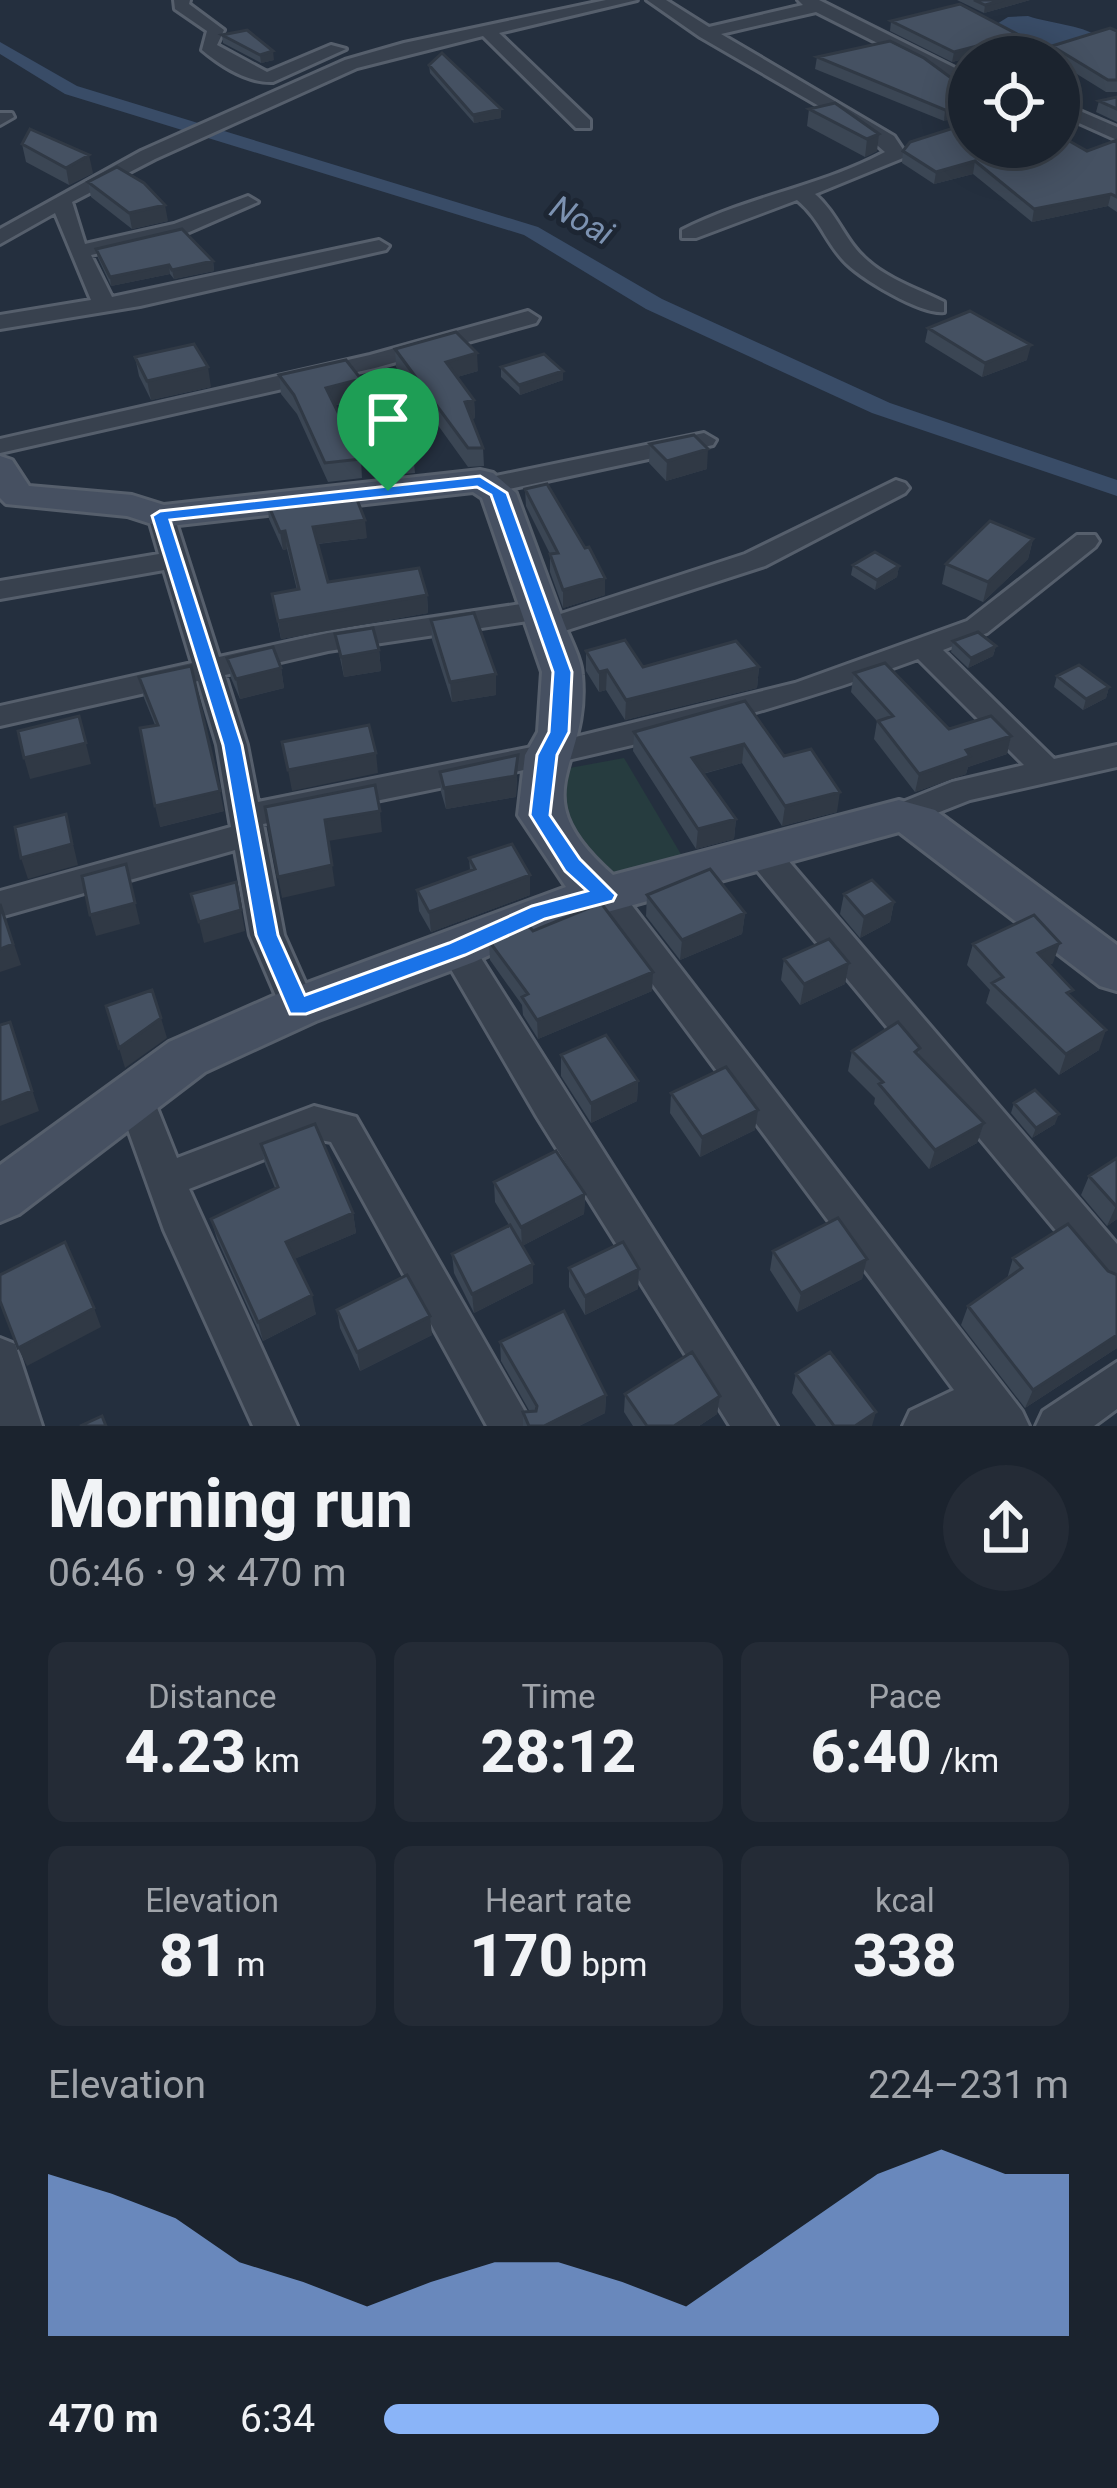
<!DOCTYPE html>
<meta charset="utf-8">
<style>
body{margin:0;font-family:Roboto,sans-serif;background:#242b36;color:#f1f3f6;height:100vh;display:flex;flex-direction:column;font-size:45px;white-space:nowrap}
*{box-sizing:border-box;margin:0}
p{font-size:39px;color:#a0a4aa}
.icon{flex:none;width:66px;height:66px;fill:none;stroke:currentColor;stroke-width:2;stroke-linecap:round;stroke-linejoin:round}
.map{position:relative;height:1426px;overflow:hidden}
.side{display:flex;flex-direction:column;background:#1b232e;flex:1}
.side>*{flex:none}
.buttons{position:absolute;left:948px;top:36px;display:grid;gap:24px}
.buttons a{display:grid;place-items:center;width:132px;height:132px;border-radius:50%;background:#1b232e;box-shadow:0 6px 30px #0003,0 0 0 3px #39404a;font-size:60px}
.pin{position:absolute;display:grid;place-items:center;width:102px;height:102px;color:#fff;margin:-123px -51px;border-radius:50% 50% 50% 0;rotate:-45deg;box-shadow:0 0 12px #0007}
.pin .icon{rotate:45deg}
.round{display:grid;place-items:center;flex:none;width:126px;height:126px;border-radius:63px;background:#242b36}
.head{display:flex;align-items:center;justify-content:space-between;height:204px;padding:0 48px}
h1{font-size:66px;font-weight:800;line-height:90px}
.figures{display:grid;grid-template-columns:repeat(3,1fr);gap:18px;height:204px;padding:12px 48px}
.figures div{display:grid;align-content:center;border-radius:18px;background:#242b36;text-align:center}
.figures b{font-size:60px;font-weight:800}
.figures small{font-size:33px;font-weight:400}
.figures p{font-size:33px}
.chart{height:336px;padding:24px 48px}
.chart p{display:flex;justify-content:space-between}
.chart svg{width:100%;height:216px;margin-top:12px;fill:#8ab4f8;opacity:.7}
ul{padding:0 48px;list-style:none;font-size:39px}
li{display:grid;grid-template-columns:192px 144px 1fr;align-items:center;height:90px}
li i{height:30px;border-radius:15px;background:#8ab4f8}
.map>svg:first-child{display:block}
.green{fill:#263c3f}
.water{fill:#394c67}
.lines{fill:none;stroke-linecap:round;stroke-linejoin:round}
.canal{fill:#394c67;fill-rule:evenodd}
.street-casing{stroke:#565f6c;stroke-width:6}
.secondary-casing{stroke:#565f6c;stroke-width:6}
.street{fill:#38414e;fill-rule:evenodd}
.secondary{fill:#465061;fill-rule:evenodd}
.wall{fill:#3b4654}
.shaded-wall{fill:#303945}
.building{fill:#455162;stroke:#303945;stroke-width:3}
.route{fill:#1a73e8;stroke:#fff;stroke-width:3;fill-rule:evenodd}
.labels{text-anchor:middle;dominant-baseline:central;stroke-width:10;stroke-linejoin:round;paint-order:stroke}
.far-water-label{font-size:33px;font-style:italic;fill:#7c92b1;stroke:#1d2633}
</style>
<div class="map">
<svg width="1117" height="1426" viewBox="0 0 1117 1426">
<rect width="100%" height="100%" fill="#242f3e"/>
<path class="green" d="M624,758l58,98 -77,19 -37,-44 -4,-62z"/>
<path class="water" d="M1028,16c24,8 50,8 72,21 -36,17 -82,34 -108,-10l16,-10z"/>
<g class="lines">
<path class="canal" d="M0,42l77,44 461,141 124,72 228,104 227,77v16l-245,-83 -226,-104 -122,-74 -459,-141 -65,-40z"/>
<defs>
<path id="street" d="M174,0h16l-1,4 35,26 -7,15 50,27 64,-27 15,4 -73,33c-25,1 -52,-16 -71,-32l5,-19 -32,-22z
M606,0h31l-138,33 91,87v8h-14l-93,-92 -126,32 -202,91 -83,43 13,42 89,-20 74,-28 10,6 -71,31 -96,22 21,42 267,-57 10,6 -3,4 -246,56 -140,23v-14l91,-15 -36,-87 -55,31v-15l141,-78 204,-91 59,-17z
M647,0h19l43,27 94,-22 -5,-5h21l150,75v12l-6,-1 -147,-74 -95,22 173,102 12,18 -3,4 -88,36c23,20 30,48 53,67 20,18 52,29 76,41v10c-23,3 -85,-34 -101,-52 -19,-21 -23,-41 -46,-60l-101,38h-14v-8c66,-34 138,-43 203,-78l-28,-24 -157,-91z
M1059,102l58,25v13l-58,-26z
M0,113h12l2,4 -14,8z
M528,311l11,7 -3,5 -161,45 -375,85v-14l370,-84z
M704,433l12,7 -3,5 -222,48 -13,-8 13,-8z
M896,480l9,3 4,5 -4,5 -140,73 -219,71 -14,-9 4,-6 209,-68z
M161,508l13,8 45,141 109,-24 213,-32 14,9 -14,9 -213,32 -103,24 22,70 11,57 289,-58 248,-61 172,-62 110,-86h18l4,6 -4,6 -108,86 -44,17 111,109 63,-14v22l-147,33 -71,28 -11,-4 -5,-8 5,-8 64,-26 72,-17 -106,-106c-212,79 -435,120 -655,165l21,111 32,72 -5,10 -13,4 -13,-4 -35,-82 -15,-85 -235,67v-26l231,-64 -14,-82 -19,-64 -198,45v-20l192,-43 -28,-93 -164,29v-18l159,-27 -11,-38z
M762,841l12,3 343,400v49l-14,-6 -353,-425 -4,-9 4,-9z
M605,882l12,4 405,525 7,15h-126l7,-15 44,-21 -361,-486 -5,-9 5,-9z
M457,935l12,4 308,487h-47l-193,-309 -92,-158 -5,-10 5,-10z
M135,1080l13,5 29,73 137,-52 42,11 177,309h-46l-156,-284 -16,-3 -126,50 108,237h-44l-89,-196 -48,-134 6,-11z
M0,1338l15,6 27,82h-42z
M1117,1362v47l-23,17h-58l7,-15z"/>
<path id="secondary" d="M0,456l12,4 17,26 103,9 32,10 316,-35 13,3 23,20c16,43 32,87 48,130 6,16 17,35 18,52 9,95 -64,116 31,200l286,-75 36,10 182,135v46l-17,-5 -201,-154 -346,95 -79,35 -158,59 -111,51 -186,142 -19,8v-57l169,-123 111,-49 286,-106 -48,-72 7,-60 13,-23 4,-60 -60,-174 -9,-6 -312,35 -34,-11 -121,-12 -6,-6z"/>
</defs>
<use href="#street" class="street-casing"/>
<use href="#secondary" class="secondary-casing"/>
<use href="#street" class="street"/>
<use href="#secondary" class="secondary"/>
</g>
<path class="wall" d="M957,0h73l-46,13z
M891,21l127,24 -66,17 -62,-31z
M1117,31v61h-11l-47,-29v-6h-9l2,-11z
M222,35l52,25 -13,3 -38,-20z
M817,57l152,34 -25,30 -129,-52z
M429,65l72,53 -27,5 -44,-50z
M1117,97v25l-21,-10 3,-11z
M835,103l42,48 -12,6 -58,-31 2,-17z
M1117,140v72l-9,-6 -76,16 -59,-48 -39,10 -32,-21 1,-12h184z
M22,144l71,29 -24,12 -43,-23z
M88,182l80,39 -36,8 -41,-32z
M96,249l117,12 1,10 -40,8 -4,-5 -59,12 -13,-28z
M928,328l99,32 -45,17 -57,-35z
M395,349l83,22 -21,6 17,23 1,18 -3,1 11,29 1,18 -16,1 -72,-100z
M135,357l76,30 -60,13 -12,-24z
M501,367l62,13 -43,15 -19,-18z
M279,375l82,4 2,19 -29,8 27,53 1,19 -34,4 -31,-68 -16,-20z
M650,444l57,25 -41,12 -17,-18z
M379,448l35,15 1,10 -25,2 -10,-17z
M525,489l60,59 20,30v17l-42,13 -13,-36v-18l-24,-48z
M267,502l100,36 -49,6 10,38 99,13 1,18 -147,26 -9,-45 25,-4 -10,-41 -4,1 -14,-31z
M1033,539l-5,20 -45,43 -41,-18 4,-20z
M853,565l46,1 -2,11 -22,13 -24,-15z
M431,620l65,54v21l-44,7 -20,-62z
M335,634l44,16 2,21 -37,6z
M953,641l43,5 -3,10 -25,12 -17,-16z
M586,651l57,16h116l-2,21 -132,32 -19,-30 -7,2 -13,-21z
M227,658l54,10 3,20 -44,11 -9,-21z
M854,673l95,56 62,7 -4,18 -39,13 -2,7 -51,18 -41,-53 3,-18 -26,-29z
M1057,676l52,11 -3,11 -23,12 -29,-23z
M139,677l85,134 -64,16 -5,-102 -11,-27z
M745,701l39,55 53,56 -55,14 -40,-63 -39,11 33,45 -2,20 -38,10 -63,-98 1,-19z
M518,755l-2,42 -70,12 -5,-17 -1,-20z
M469,858l61,37 -99,37 -12,-21 -2,-21 53,-20z
M844,894l50,8 -4,20 -30,16 -20,-24z
M647,895l98,18 -3,21 -62,26 -34,-44z
M533,931l120,41 -1,19 -114,48 -15,-24 -1,-10 -32,-45 -1,-19z
M973,944l80,19 -4,2 22,31 28,54 -40,25 -73,-72 4,-13 -23,-25z
M784,959l65,4 -4,21 -45,21 -19,-25z
M920,1048l-1,8 65,67 -7,20 -48,26 -55,-65 1,-6 -27,-27 4,-20z
M561,1055l77,26 -1,20 -46,22 -30,-47z
M671,1093l84,37 -55,27 -30,-44z
M1014,1103l41,21 -23,14 -21,-25z
M261,1144l92,69 3,20 -62,26 22,55 -53,27 -46,-102 -6,-20 64,-31 -10,-24z
M1117,1158v61l-10,7 -26,-31 8,-19z
M494,1182l91,12 -1,20 -62,32 11,18v19l-59,30 -20,-40 -2,-19 57,-29 -14,-23z
M773,1251l94,8 -5,20 -65,33 -27,-42z
M1013,1258l95,13 9,4v73l-92,60 -64,-83 7,-19 39,-27z
M569,1268l70,1 -1,20 -53,26 -16,-28z
M337,1310l95,25 -72,36 -20,-43z
M500,1342l106,53 -1,18 -26,13h-56v-14h7l-29,-51z
M796,1374l76,52h-56l-24,-33z
M625,1394l95,2 -3,18 -18,12h-66l-9,-14z"/>
<path class="shaded-wall" d="M1004,0h26l-46,13 1,-8z
M1019,35l-1,10 -66,17 2,-10z
M273,51l1,9 -13,3 -1,-8z
M969,104v11l-25,6 1,-11z
M501,109v9l-27,5 -1,-8z
M879,134l-2,17 -12,6 2,-18z
M89,155l4,18 -24,12 -3,-17z
M975,161l-2,13 -39,10 2,-12z
M1111,194l-3,12 -76,16 2,-13z
M165,205l3,16 -36,8 -3,-16z
M213,261l1,10 -40,8 -2,-9z
M169,265l1,9 -59,12 -1,-9z
M1031,345l-4,15 -45,17 3,-14z
M477,353l1,18 -31,9 -1,-18z
M208,367l3,20 -60,13 -4,-19z
M563,371v9l-43,15 -1,-10z
M361,379l2,19 -35,9 -2,-19z
M474,400l1,18 -9,3 -1,-19z
M708,449l-1,20 -41,12 1,-20z
M365,520l2,18 -52,6 -2,-17z
M285,531l2,18 -4,1 -3,-18z
M1033,539l-5,20 -45,43 5,-20z
M899,566l-2,11 -22,13 2,-10z
M605,578v17l-42,13v-18z
M427,595l1,18 -147,26 -3,-18z
M996,646l-3,10 -25,12 3,-10z
M379,650l2,21 -37,6 -3,-20z
M759,667l-2,21 -132,32 1,-20z
M281,668l3,20 -44,11 -4,-20z
M607,670l-1,20 -7,2v-20z
M496,674v21l-44,7 -2,-20z
M1109,687l-3,11 -23,12 3,-11z
M79,716l12,48 -61,15 -6,-21z
M1011,736l-4,18 -39,13 -2,7 -51,18 4,-18 47,-24z
M744,744l-2,19 -52,14 2,-19z
M376,753l2,20 -86,18 -4,-21z
M518,755l-2,42 -70,12 -2,-21z
M220,791l4,20 -64,16 -5,-21z
M840,792l-3,20 -55,14 3,-20z
M380,811l2,21 -54,9 -3,-21z
M66,814l12,51 -50,14 -7,-21z
M736,819l-2,20 -38,10 2,-20z
M126,864l14,60 -44,12 -6,-21z
M332,865l3,21 -53,12 -4,-21z
M530,875v20l-99,37 -2,-20z
M894,902l-4,20 -30,16 4,-21z
M240,903l5,28 -41,12 -5,-21z
M745,913l-3,21 -62,26 2,-20z
M6,920l15,45 -21,7v-23z
M1060,943l-7,20 -21,11 6,-21z
M849,963l-4,21 -45,21 4,-21z
M653,972l-1,19 -114,48 -1,-19z
M161,1018l6,20 -42,30 -6,-20z
M10,1022l29,89 -39,15v-23z
M1106,1030l-7,20 -40,25 7,-21z
M638,1081l-1,20 -46,22v-20z
M758,1110l-3,20 -55,27 2,-20z
M1059,1114l-4,10 -23,14 4,-10z
M984,1123l-7,20 -48,26 6,-19z
M585,1194l-1,20 -62,32 -1,-19z
M1117,1205v14l-10,7 9,-20z
M353,1213l3,20 -66,28 -4,-19z
M867,1259l-5,20 -65,33 4,-19z
M533,1264v19l-59,30 -2,-19z
M639,1269l-1,20 -53,26v-19z
M312,1295l4,19 -53,27 -5,-19z
M94,1308l7,19 -74,39 -9,-18z
M430,1316l2,19 -72,36 -3,-19z
M1117,1335v13l-92,60 8,-18z
M606,1395l-1,18 -26,13h-35z
M720,1396l-3,18 -18,12h-25z
M876,1412l-4,14h-17z"/>
<path class="building" d="M974,0h30l-19,5z
M960,4l59,31 -65,17 -63,-31z
M1110,28l7,3v49h-9l-56,-34z
M247,30l26,21 -13,4 -38,-20z
M890,41l34,17 45,33v13l-24,6 -128,-53z
M442,53l59,56 -28,6 -44,-50z
M1117,97v12l-18,-8z
M835,103l44,31 -12,5 -58,-30z
M969,123v24h90v-12l28,16 30,-11v57l-6,-3 -77,15 -59,-48 -39,11 -33,-21 7,-9z
M30,129l59,26 -23,13 -44,-24z
M117,167l27,16 21,22 -36,8 -41,-31z
M182,229l31,32 -41,9 -3,-5 -59,12 -14,-28z
M970,311l61,34 -46,18 -57,-35z
M456,332l21,21 -31,9 28,38 -9,2 18,46h-15l-73,-99z
M194,344l14,23 -61,14 -12,-24z
M544,354l19,17 -44,14 -18,-18z
M346,360l15,19 -35,9 35,71 -36,4 -31,-68 -15,-20z
M694,435l14,14 -41,12 -17,-17z
M402,443l12,20 -25,3 -10,-18z
M547,484l38,64 4,-1 16,31 -42,12 -13,-36 8,-1 -33,-64z
M354,492l11,28 -52,7 15,55 91,-14 8,27 -149,26 -6,-27 27,-5 -14,-58 -5,1 -13,-30z
M990,521l43,18 -45,43 -42,-18z
M875,552l24,14 -22,14 -24,-15z
M474,613l22,61 -46,8 -19,-62z
M373,628l6,22 -38,7 -6,-23z
M978,632l18,14 -25,12 -18,-17z
M625,640l18,27 93,-26 23,26 -133,33 -19,-30 -8,2 -13,-21z
M273,647l8,21 -45,11 -9,-21z
M885,663l64,66 42,-13 20,20 -45,14 4,6 -51,18 -41,-53 15,-5 -39,-43z
M1079,665l30,22 -23,12 -29,-23z
M191,666l29,125 -65,15 -15,-78 18,-3 -19,-48z
M745,701l39,55 27,-7 29,43 -55,14 -41,-62 -52,14 44,61 -38,10 -64,-97z
M79,716l7,27 -62,15 -6,-27z
M369,725l7,28 -88,17 -6,-28z
M518,755l-3,21 -71,12 -4,-16z
M375,785l5,26 -55,9 7,45 -54,12 -13,-70z
M66,814l6,30 -51,14 -6,-31z
M512,844l18,31 -101,37 -12,-22 58,-21 -6,-11z
M126,864l9,39 -45,12 -8,-39z
M710,869l35,44 -63,27 -35,-45z
M872,880l22,22 -30,15 -20,-23z
M236,882l5,28 -42,12 -8,-28z
M601,903l52,69 -116,48 -15,-23 6,-3 -39,-53 38,-17 6,7z
M0,904l13,40 -13,5z
M1034,915l26,28 -22,10 35,37 -6,3 39,37 -40,24 -74,-71 11,-6 -30,-33z
M829,939l20,24 -45,21 -20,-25z
M152,990l9,28 -42,30 -13,-42z
M10,1022l22,69 -32,12v-78z
M898,1022l22,26 -5,4 69,71 -49,27 -56,-66 4,-2 -31,-31z
M606,1035l32,46 -47,22 -30,-48z
M726,1067l32,43 -56,27 -31,-44z
M1035,1090l24,24 -23,14 -22,-25z
M315,1124l38,89 -67,29 26,53 -54,27 -47,-103 67,-32 -17,-43z
M556,1151l29,43 -64,33 -27,-45z
M1117,1158v47l-1,1 -27,-30z
M838,1218l29,41 -66,34 -28,-42z
M1068,1224l40,47 9,4v60l-84,55 -65,-84 54,-38 -9,-10z
M510,1225l23,39 -61,30 -20,-40z
M65,1242l29,66 -76,40 -18,-47v-26z
M623,1242l16,27 -54,27 -16,-28z
M407,1275l23,41 -73,36 -20,-42z
M564,1311l42,84 -62,31h-15l-6,-14 13,-1 1,-5 -37,-64z
M692,1352l28,44 -46,30h-27l-22,-32z
M830,1352l46,60 -21,14h-21l-38,-52z
M102,1416l4,10h-26z"/>
<path class="route" d="M480,476l27,17 65,179 -3,60 -12,23 -7,60 30,44 36,36 -3,6 -68,18 -80,36 -159,59h-16l-34,-79 -33,-190 -71,-229 8,-5zM477,487l14,8 62,177 -4,60 -12,23 -7,60 35,56 22,20 -55,15 -83,37 -144,52 -27,-60 -36,-190 -72,-225z"/>
<g class="labels">
<g class="far-water-label">
<text transform="translate(582 220) rotate(29)">Noai</text>
</g>
</g>
</svg>
<div class="buttons">
<a><svg class="icon" aria-label="locate" viewBox="0 0 24 24"><circle cx="12" cy="12" r="6"/><path d="M12 2v4M12 18v4M2 12h4M18 12h4"/></svg></a>
</div>
<div class="pin" style="left:388px;top:491px;background:#1e9e55"><svg class="icon" aria-label="arrive" viewBox="0 0 24 24"><path d="M6 21V4h12l-3 4 3 4H6"/></svg></div>
</div>
<section class="side">
<div class="head"><div><h1>Morning run</h1><p>06:46 · 9 × 470 m</p></div><a class="round"><svg class="icon" aria-label="share" viewBox="0 0 24 24"><path d="M12 15V3M7 8l5-5 5 5M5 13v7h14v-7"/></svg></a></div>
<div class="figures">
<div><p>Distance</p><b>4.23<small> km</small></b></div>
<div><p>Time</p><b>28:12</b></div>
<div><p>Pace</p><b>6:40<small> /km</small></b></div>
</div>
<div class="figures">
<div><p>Elevation</p><b>81<small> m</small></b></div>
<div><p>Heart rate</p><b>170<small> bpm</small></b></div>
<div><p>kcal</p><b>338</b></div>
</div>
<div class="chart"><p><span>Elevation</span>224–231 m</p>
<svg viewBox="0 0 160 44" preserveAspectRatio="none"><path d="M0 44V11L10 15L20 20L30 29L40 33L50 38L60 33L70 29L80 29L90 33L100 38L110 29L120 20L130 11L140 6L150 11L160 11V44z"/></svg>
</div>
<ul>
<li><b>470 m</b>6:34<i style="width:81%"></i></li>
</ul>
</section>
